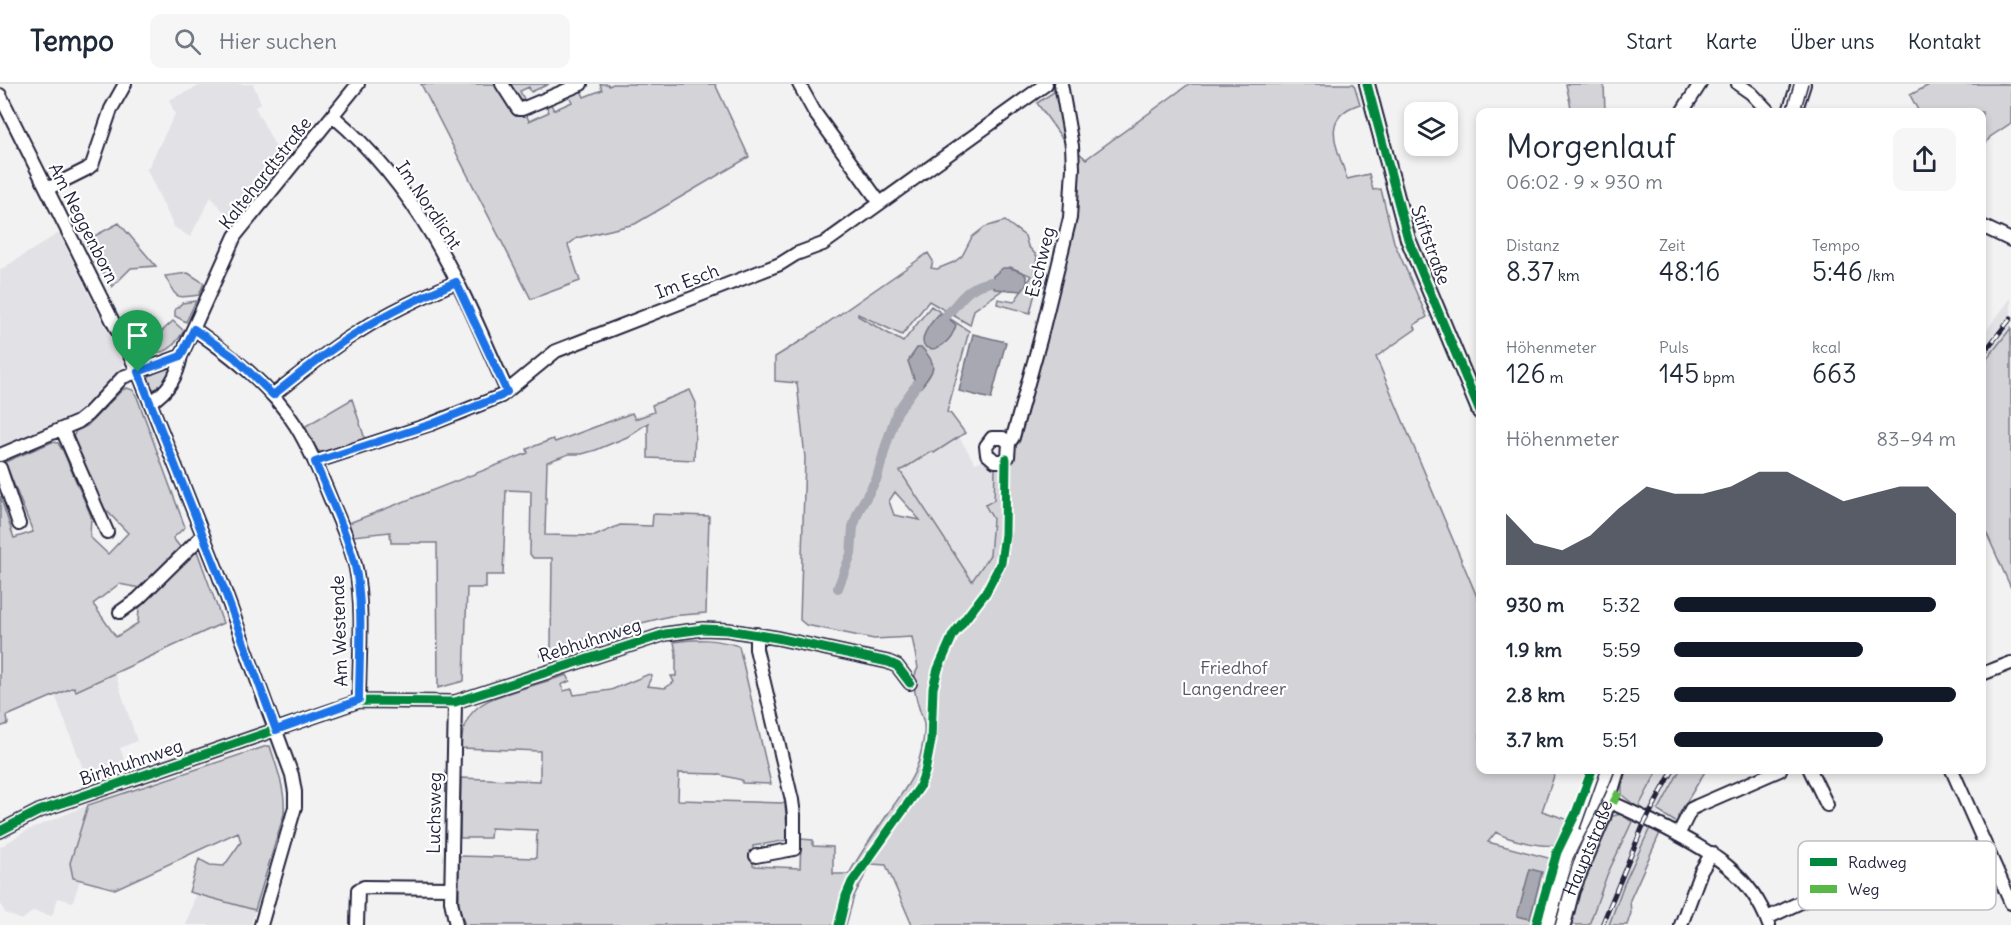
<!DOCTYPE html>
<html lang="de">
<meta charset="utf-8">
<style>
body{margin:0;font-family:Delius,sans-serif;background:#f6f6f7;color:#1f2937;height:100vh;display:flex;flex-direction:column;font-size:22px;white-space:nowrap}
*{box-sizing:border-box;margin:0}
p{font-size:20px;color:#747a83}
.icon{flex:none;width:33px;height:33px;fill:none;stroke:currentColor;stroke-width:2;stroke-linecap:round;stroke-linejoin:round}
.map{position:relative;flex:1;overflow:hidden}
.side{position:absolute;left:1476px;top:24px;width:510px;height:666px;display:flex;flex-direction:column;background:#fff;border-radius:12px;box-shadow:0 3px 9px #0003}
.side>*{flex:none}
.tools{position:absolute;left:1404px;top:18px;display:grid;gap:12px}
.tools a{display:grid;place-items:center;width:54px;height:54px;border-radius:12px;background:#fff;box-shadow:0 3px 9px #0003;font-size:30px}
.pin{position:absolute;display:grid;place-items:center;width:51px;height:51px;color:#fff;margin:-62px -26px;border-radius:50% 50% 50% 0;rotate:-45deg;box-shadow:0 0 6px #0007}
.pin .icon{rotate:45deg}
.round{display:grid;place-items:center;flex:none;width:63px;height:63px;border-radius:12px;background:#f6f6f7}
.headline{display:flex;align-items:center;justify-content:space-between;height:102px;padding:0 30px}
h1{font-size:33px;font-weight:600;line-height:45px}
.stats{display:grid;grid-template-columns:repeat(3,1fr);gap:9px;height:102px;padding:6px 30px}
.stats div{display:grid;align-content:center}
.stats b{font-size:26px;font-weight:600}
.stats small{font-size:16px;font-weight:400}
.stats p{font-size:16px}
.chart{height:168px;padding:12px 30px}
.chart p{display:flex;justify-content:space-between}
.chart svg{width:100%;height:108px;margin-top:6px;fill:#111827;opacity:.7}
ul{padding:0 30px;list-style:none;font-size:20px}
li{display:grid;grid-template-columns:96px 72px 1fr;align-items:center;height:45px}
li i{height:15px;border-radius:8px;background:#111827}
header{display:flex;align-items:center;gap:36px;box-sizing:border-box;height:84px;padding:0 30px;background:#fff;border-bottom:2px solid #e0e1e3}
header strong{font-size:28px}
nav{display:flex;gap:33px;margin-inline-start:auto;font-size:21px}
.search{width:420px;height:54px;background:#f6f6f7;display:flex;align-items:center;gap:15px;box-sizing:border-box;padding:0 21px;border-radius:12px;color:#747a83;font-size:22px}
.map>svg:first-child{display:block}
.built{fill:#e2e2e6}
.green{fill:#d3d3d8;stroke:#7a7a8a;stroke-width:1.5;fill-rule:evenodd}
.water{fill:#a8a8b2;stroke:#727282;stroke-width:1.5}
.lines{fill:none;stroke-linecap:round;stroke-linejoin:round}
.canal{stroke:#a8a8b2;stroke-width:10}
.minor-casing{stroke:#22223b;stroke-width:16}
.tertiary-casing{stroke:#22223b;stroke-width:18}
.primary-casing{stroke:#22223b;stroke-width:22}
.minor{stroke:#fff;stroke-width:12}
.tertiary{stroke:#fff;stroke-width:14}
.primary{stroke:#fff;stroke-width:18}
.tram{stroke:#22223b;stroke-width:1.5}
.rail-casing{stroke:#22223b;stroke-width:5}
.rail{stroke:#fff;stroke-width:3;stroke-dasharray:9;stroke-linecap:butt}
.quiet{stroke:#58b947;stroke-width:8;stroke-dasharray:15 8;stroke-linecap:butt}
.cycleway-casing{stroke:#fff;stroke-width:13}
.cycleway{stroke:#00873e;stroke-width:9}
.route-casing{stroke:#fff;stroke-width:12}
.route{stroke:#1a73e8;stroke-width:8}
.labels{text-anchor:middle;dominant-baseline:central;stroke-width:4.5;stroke-linejoin:round;paint-order:stroke}
.street-label{font-size:18px;fill:#22223b;stroke:#fff}
.park-label{font-size:18px;fill:#57576a;stroke:#fff}
.key{fill:#fff;stroke:#bdbdc4;stroke-width:1.5}
.key-label{font-size:16px;fill:#22223b}
</style>
<header>
<strong>Tempo</strong>
<div class="search"><svg class="icon" aria-label="search" viewBox="0 0 24 24"><circle cx="10" cy="10" r="6"/><path d="M15 15l6 6"/></svg>Hier suchen</div>
<nav><a>Start</a><a>Karte</a><a>Über uns</a><a>Kontakt</a></nav>
</header>
<div class="map">
<svg width="2011" height="841" viewBox="0 0 2011 841">
<rect width="100%" height="100%" fill="#f2f2f3"/>
<filter id="ink" filterUnits="userSpaceOnUse"><feTurbulence type="fractalNoise" baseFrequency=".0167" numOctaves="2"/><feDisplacementMap in="SourceGraphic" scale="12" xChannelSelector="R" yChannelSelector="G"/><feConvolveMatrix kernelMatrix="1 2 1 2 8 2 1 2 1" color-interpolation-filters="sRGB"/></filter>
<g filter="url(#ink)">
<path class="built" d="M203,0h50l8,19 -6,4 30,58 -49,61 -25,-29 -21,40 -16,-10 -28,-59 3,-2 26,-52 -6,-14z
M59,149l65,132 -38,40 -15,12 -71,31v-178z
M2011,214v30l-29,37v-29z
M959,353l16,26 8,-3 12,8 -5,87 -18,27 -72,-111 32,-21 2,3z
M115,589l22,68 -17,7 6,17 -39,14 -32,-84 19,-8 3,4z
M1658,686h22l-30,58 -26,56 -15,41h-20l18,-50z
M88,721l-18,58 3,14 7,3 -7,22 -15,-4 -6,18 -19,-5 -11,9 -17,-7 -5,-10v-56l26,-16z
M196,809l59,17 -4,15h-65z"/>
<path class="green" d="M421,0h74l17,28 14,2 3,7 20,-9 -3,-7 4,-2 4,7 18,-8 -3,-7 12,-5 3,7 18,-7 -2,-6h8l1,2 4,-2h102l34,73 -114,67 -58,14 -9,7 12,36 -49,18z
M509,0h40l-18,8 -2,-5 -9,4 5,10 -5,1z
M1189,0h165l6,20c-42,13 -22,44 -13,75l22,-5 4,16 8,-1 13,53 33,75 -13,8 2,4 -40,28 104,247v166h76l-14,41 27,9c-3,6 -5,17 -9,22 -8,9 -56,-3 -64,-10l-8,10 64,17 -19,66h-621l-26,-60 -15,-1 -17,32 -8,29h-381l-6,-17v-52l77,2 1,-28 -46,-2 -1,10h-30l1,-60 79,3v-30l-79,-3c1,-40 23,-48 57,-58 16,-5 33,-10 49,-15l3,6 -9,4 3,6 8,-2 2,6 37,-5 38,-16 3,2 -5,10 18,2 9,-6 -3,-6h5v-24l-2,-10c25,-4 41,-3 65,4l32,138 -29,-1v-3l-26,-6 -37,-1 -1,27 107,3 3,37 -35,6v20l47,2 1,-29 12,1v6l20,1v27h16c11,-21 26,-41 40,-62 13,-19 28,-37 32,-60 2,-9 5,-24 2,-32 -5,-15 -14,-38 -5,-52l-6,-31 -38,2 -68,-14 -6,-5 5,-162 -8,-75 -22,-2v-24l29,-18 124,-86 5,8 -2,7 6,1 17,-7 8,-6 10,-19 13,-10 20,-6 20,15 3,10 9,10 -2,17 10,7 -1,6 -7,-1 -7,28 -33,-9 1,-5 16,3 18,-26 -22,-9 -9,24 -27,19 -4,15 -41,-24 -27,34 -44,-21v2l45,26 28,-36 38,25 -22,81 4,2 14,19 -31,20 -2,-2 -32,20 72,110 18,-26 3,-36 -8,-14 9,-5 1,-32 15,-6 3,-18 3,-2 3,1 57,-225 3,-29 -1,-37 8,7zM895,408l25,28 -26,-5 -5,-14z
M1566,0h38l1,28h-33z
M1931,0h80v39l-21,14 -8,13v-38h-63l-9,-17z
M1052,4l6,6 6,47 -27,-38 17,-11z
M119,139l37,43 -25,2 -19,19 -27,-46z
M188,189l16,10 -5,12c-26,4 -22,3 -34,-19z
M196,217l-10,21 -11,-6v-6l7,-7z
M173,237l11,10c-11,16 -16,24 -38,21l-1,-20 15,1z
M2011,244v260l-29,-65v-158z
M172,280l2,3 -12,22 -6,1 -6,-3 -2,-6 1,-5z
M127,304l6,2 4,7 48,130 -12,11 7,9 -40,41 -21,-4 -26,20 23,33 22,-14 1,-15 52,-57h6l26,72 -147,68 -2,-4 -67,29 1,8 -8,3v-231l14,42 19,-6 -28,-70 47,-20 6,1 5,8 28,65 -1,21 18,17 20,-21 -26,-27 -29,-69 3,-6 11,-5 35,-36z
M690,306l6,13 -2,57 -46,-2v-35l-21,14 -31,13 -14,4h-13l-22,8 -2,73 50,1 25,-11 32,1 1,-12 56,2 -3,97 -36,3 -69,17 -61,23 1,-8 10,-1 1,-89h-19l-3,-4 1,-63 -25,-1 -3,85h-17v13h-19l-3,93 -26,7 -1,-145h-46l-1,-11 -37,4 -4,-13 179,-70 -1,-4 26,-10 2,3 77,-29 3,6 19,-7 -2,-7z
M352,315l13,40 -43,13 -4,-1 -14,-24z
M267,662h3c7,23 16,44 14,68l-29,96 -66,-18 10,-33 11,6 14,1 17,-24 -3,-10 -123,57 -42,-11 -3,-15 18,-58z
M1626,686h32l-20,38 -16,-13v-10z
M1680,686h26l-28,46 -1,7 -19,-12z
M1621,730l11,8 -25,53 -18,50h-22l8,-32 34,-76z
M1650,744l10,5 -30,67 1,13 -4,12h-18l15,-41z"/>
<path class="water" d="M1003,184h8l13,5c5,7 4,11 -2,18l-27,-2 -4,-7 2,-6z
M939,230l7,2 10,9c-10,36 -57,30 -17,-11z
M973,250l33,8 -15,57 -32,-8z
M917,264h5c16,17 13,22 -1,39l-5,-2 -8,-24z
M1530,785l12,3 -12,47 -13,-3z"/>
<g class="lines">
<path class="canal" d="M946,232c15,-16 21,-30 45,-34
M838,504l13,-34 2,-27 6,-17 18,-32 9,-33 11,-33 21,-29"/>
<defs>
<path id="minor" d="M502,0l16,25h4l59,-25
M799,0l16,29 65,90
M1738,0l13,9 18,19
M0,11l138,277 80,201 74,202 3,17v15l-34,118
M1682,28l18,-28
M333,32c40,34 74,77 100,121 29,49 51,103 74,154
M47,105l40,-20 5,-4 19,-56 14,-25
M1982,142l29,14
M194,245c39,28 76,56 102,97 14,23 25,49 35,74 9,22 20,45 25,69 8,42 3,88 3,132
M273,311c28,-22 55,-45 85,-63 31,-20 64,-35 98,-50
M151,318c18,-12 26,-25 30,-46l54,-120 123,-152
M62,345l45,103
M1009,359l-6,-5h-11l-6,8 1,8 8,7h8l5,-4 1,-14 4,-6 27,-97 30,-122 3,-50 -1,-22 -11,-62
M0,371l78,-33 10,-8 35,-37 58,-21
M315,378l116,-38 70,-28 55,-45 224,-87 16,-10 27,-10 223,-160
M0,384l19,56
M120,528l18,-13 65,-64
M756,550v15l36,151 2,15v34l-38,7
M1982,590l29,-11
M455,618l-4,199 5,24
M1810,686l17,35
M1952,686l59,133
M1600,714c23,9 45,20 67,31 44,23 84,45 102,96
M0,747l39,-20 320,-110 96,1 210,-68 38,-5 25,1 49,8 111,24 9,4 13,17
M1678,751l13,-26 6,-3 83,-36
M1767,834l68,-32
M357,841l1,-35 6,-3 87,1
M1681,841l20,-54 11,-18"/>
<path id="tertiary" d="M1367,0l41,155 72,173"/>
<g id="primary">
<path d="M1792,28l9,-28"/>
<path d="M1543,841l21,-70 29,-60 8,-25"/>
<path id="s1" d="M1561,841l9,-35 31,-73 14,-47"/>
</g>
</defs>
<use href="#minor" class="minor-casing"/>
<use href="#tertiary" class="tertiary-casing"/>
<use href="#primary" class="primary-casing"/>
<use href="#minor" class="minor"/>
<use href="#tertiary" class="tertiary"/>
<use href="#primary" class="primary"/>
<path class="tram" d="M1786,28l8,-28
M1800,28l8,-28
M1580,745l21,-59
M1555,841c7,-25 13,-51 23,-75 12,-28 28,-52 37,-80"/>
<defs>
<path id="rail" d="M1982,271l29,-37
M1602,841l41,-99 30,-56"/>
</defs>
<use href="#rail" class="rail-casing"/>
<use href="#rail" class="rail"/>
<path class="quiet" d="M1613,719l6,-11"/>
<defs>
<path id="cycleway" d="M1367,0l41,155 72,173
M0,747l39,-20 320,-110 96,1 210,-68 38,-5 25,1 49,8 111,24 9,4 13,17
M839,841l7,-29 6,-14 67,-94 6,-16 6,-31 2,-53 5,-19 15,-34 33,-43 15,-29 4,-29 1,-75
M1536,841l21,-73 19,-39 16,-43"/>
</defs>
<use href="#cycleway" class="cycleway-casing"/>
<use href="#cycleway" class="cycleway"/>
</g>
</g>
<g class="lines" filter="url(#ink)">
<defs>
<path id="route" d="M456,198l51,110 -6,4 -69,28 -117,38c14,34 31,68 40,104 9,37 4,95 4,134l-83,30 -58,-157 -80,-201 43,-16 13,-27 40,28 39,38c28,-22 55,-45 85,-63 31,-20 64,-35 98,-50z"/>
</defs>
<use href="#route" class="route-casing"/>
<use href="#route" class="route"/>
</g>
<g class="labels">
<g class="street-label">
<text transform="translate(265 89) rotate(-52)">Kaltehardtstraße</text>
<text transform="translate(429 121) rotate(56)">Im Nordlicht</text>
<text transform="translate(84 139) rotate(63)">Am Neggenborn</text>
<text transform="translate(1431 161) rotate(70)">Stiftstraße</text>
<text transform="translate(1040 178) rotate(-76)">Eschweg</text>
<text transform="translate(687 197) rotate(-21)">Im Esch</text>
<text transform="translate(339 547) rotate(-92)">Am Westende</text>
<text transform="translate(590 556) rotate(-18)">Rebhuhnweg</text>
<text transform="translate(131 678) rotate(-19)">Birkhuhnweg</text>
<text transform="translate(434 729) rotate(-89)">Luchsweg</text>
<text stroke="none"><textPath href="#s1" startOffset="82">Hauptstraße</textPath></text>
</g>
<g class="park-label">
<text x="1234" y="583">Friedhof<tspan x="1234" dy="21">Langendreer</tspan></text>
</g>
</g>
<rect x="1798" y="757" width="198" height="69" rx="9" class="key"/>
<rect x="1810" y="774" width="27" height="8" fill="#00873e"/>
<rect x="1810" y="801" width="27" height="8" fill="#58b947"/>
<g class="key-label">
<text x="1848" y="784">Radweg</text>
<text x="1848" y="811">Weg</text>
</g>
</svg>
<div class="tools">
<a><svg class="icon" aria-label="layers" viewBox="0 0 24 24"><path d="M12 4l9 5-9 5-9-5zM3 14l9 5 9-5"/></svg></a>
</div>
<div class="pin" style="left:138px;top:288px;background:#1e9e55"><svg class="icon" aria-label="arrive" viewBox="0 0 24 24"><path d="M6 21V4h12l-3 4 3 4H6"/></svg></div>
<section class="side">
<div class="headline"><div><h1>Morgenlauf</h1><p>06:02 · 9 × 930 m</p></div><a class="round"><svg class="icon" aria-label="share" viewBox="0 0 24 24"><path d="M12 15V3M7 8l5-5 5 5M5 13v7h14v-7"/></svg></a></div>
<div class="stats">
<div><p>Distanz</p><b>8.37<small> km</small></b></div>
<div><p>Zeit</p><b>48:16</b></div>
<div><p>Tempo</p><b>5:46<small> /km</small></b></div>
</div>
<div class="stats">
<div><p>Höhenmeter</p><b>126<small> m</small></b></div>
<div><p>Puls</p><b>145<small> bpm</small></b></div>
<div><p>kcal</p><b>663</b></div>
</div>
<div class="chart"><p><span>Höhenmeter</span>83–94 m</p>
<svg viewBox="0 0 160 44" preserveAspectRatio="none"><path d="M0 44V23L10 35L20 38L30 32L40 21L50 12L60 15L70 15L80 12L90 6L100 6L110 12L120 18L130 15L140 12L150 12L160 23V44z"/></svg>
</div>
<ul>
<li><b>930 m</b>5:32<i style="width:93%"></i></li>
<li><b>1.9 km</b>5:59<i style="width:67%"></i></li>
<li><b>2.8 km</b>5:25<i style="width:100%"></i></li>
<li><b>3.7 km</b>5:51<i style="width:74%"></i></li>
</ul>
</section>
</div>
